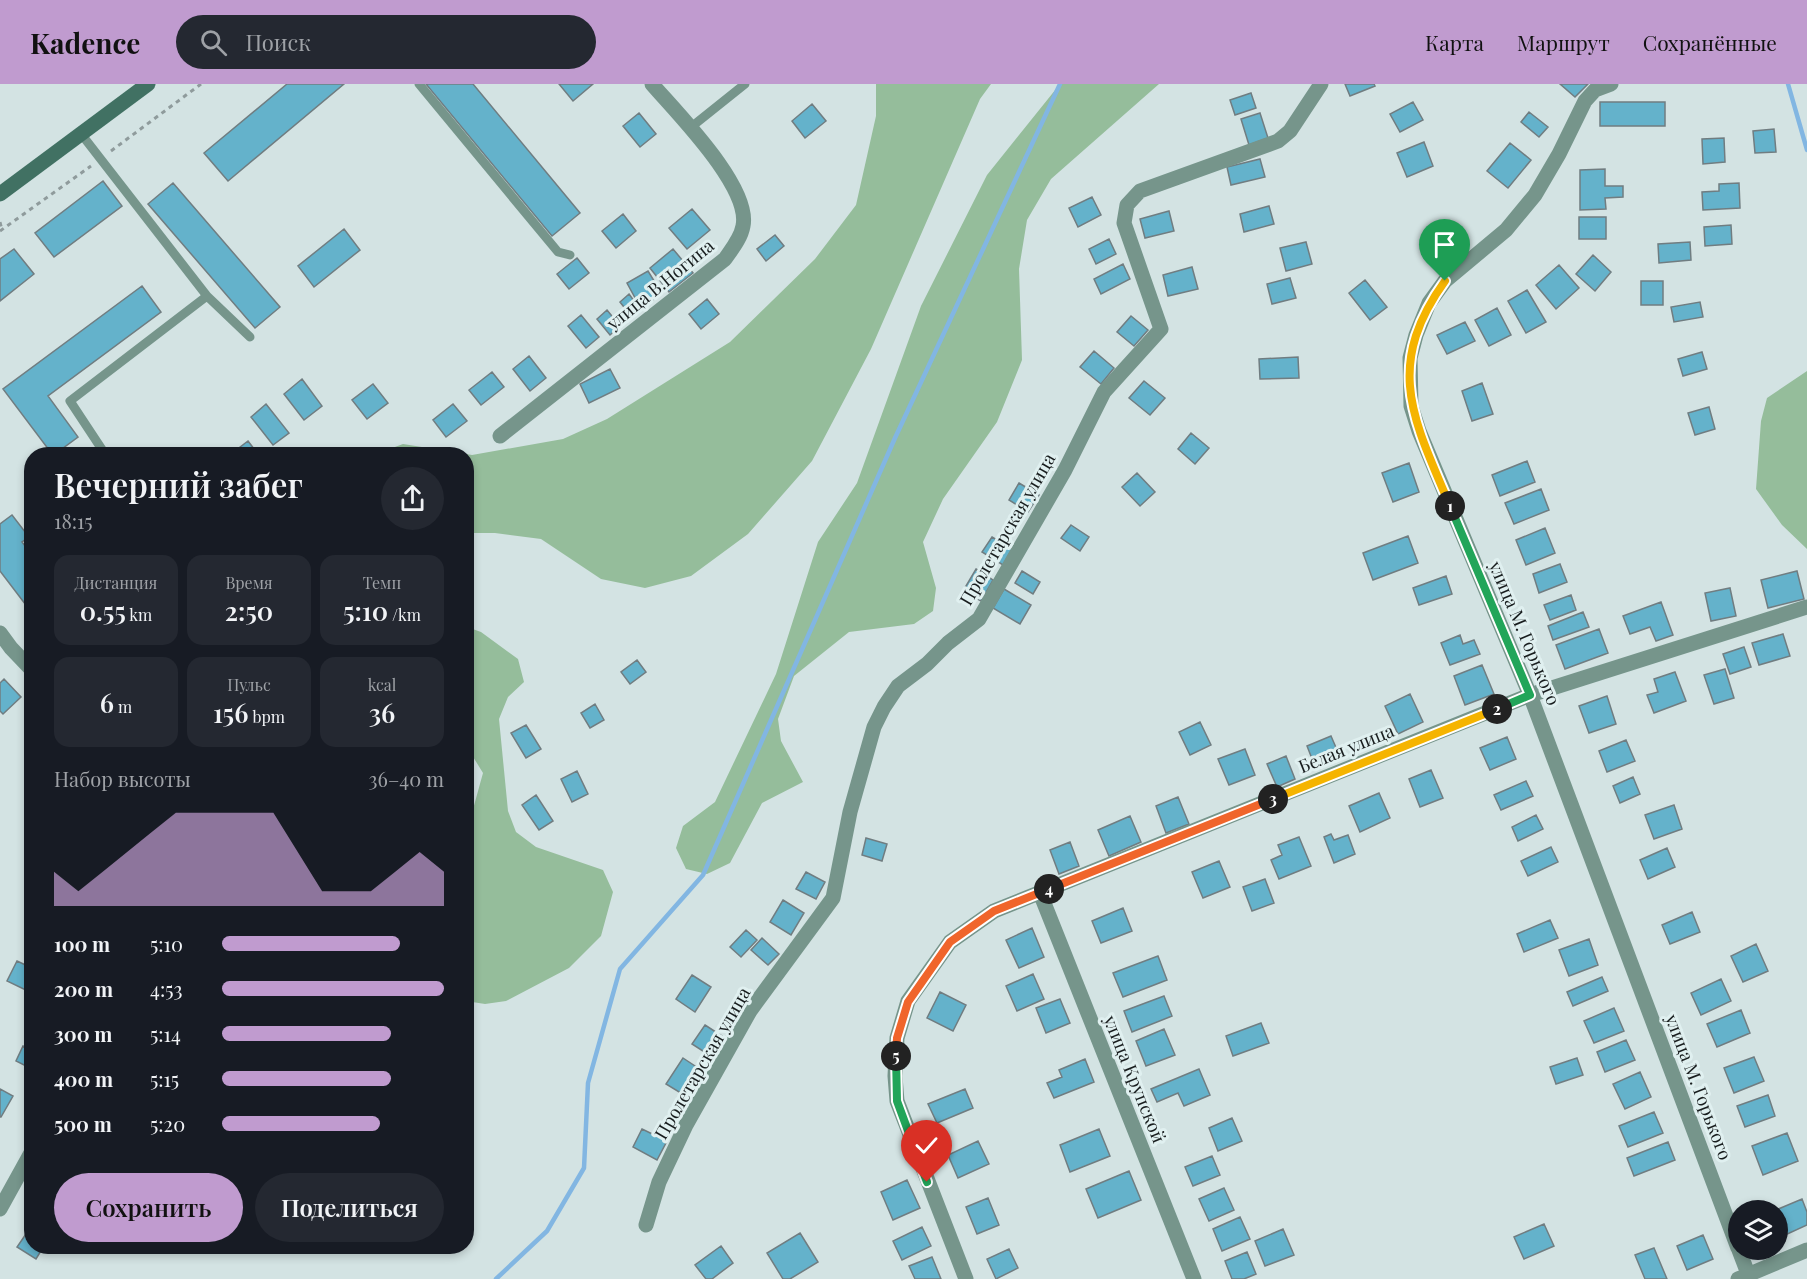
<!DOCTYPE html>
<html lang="ru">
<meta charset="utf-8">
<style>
body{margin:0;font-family:"Playfair Display",serif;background:#242831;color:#f1f3f6;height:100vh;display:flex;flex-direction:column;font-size:22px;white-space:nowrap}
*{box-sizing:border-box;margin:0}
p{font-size:20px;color:#9ea1a6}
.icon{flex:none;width:33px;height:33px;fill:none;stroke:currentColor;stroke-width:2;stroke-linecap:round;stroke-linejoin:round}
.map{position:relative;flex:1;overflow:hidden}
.panel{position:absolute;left:24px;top:363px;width:450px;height:807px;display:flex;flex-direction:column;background:#171b24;border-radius:24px;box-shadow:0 3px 9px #0003}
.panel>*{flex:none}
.buttons{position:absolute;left:1728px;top:1116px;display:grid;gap:12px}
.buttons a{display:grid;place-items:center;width:60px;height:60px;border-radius:50%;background:#171b24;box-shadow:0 3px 9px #0003;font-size:30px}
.pin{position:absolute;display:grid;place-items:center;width:51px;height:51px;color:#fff;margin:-62px -26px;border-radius:50% 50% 50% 0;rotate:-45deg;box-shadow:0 0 6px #0007}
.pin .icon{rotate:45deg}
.km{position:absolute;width:30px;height:30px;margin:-15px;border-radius:50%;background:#222;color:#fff;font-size:16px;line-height:30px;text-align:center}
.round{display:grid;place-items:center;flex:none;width:63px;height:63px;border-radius:32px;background:#242831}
.overview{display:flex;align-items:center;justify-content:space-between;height:102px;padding:0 30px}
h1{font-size:33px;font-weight:600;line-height:45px}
.figures{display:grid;grid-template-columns:repeat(3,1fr);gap:9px;height:102px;padding:6px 30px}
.figures div{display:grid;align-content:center;border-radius:15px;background:#242831;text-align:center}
.figures b{font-size:26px;font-weight:600}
.figures small{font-size:16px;font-weight:400}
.figures p{font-size:16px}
.chart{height:168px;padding:12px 30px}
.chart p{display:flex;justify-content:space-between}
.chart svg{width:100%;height:108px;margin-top:6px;fill:#c09bcf;opacity:.7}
.cta{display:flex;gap:12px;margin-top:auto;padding:12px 30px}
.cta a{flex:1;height:69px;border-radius:36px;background:#c09bcf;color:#111;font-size:24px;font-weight:600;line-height:69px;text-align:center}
.cta a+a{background:#242831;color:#f1f3f6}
ul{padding:0 30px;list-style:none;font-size:20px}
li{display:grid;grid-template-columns:96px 72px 1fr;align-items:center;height:45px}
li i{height:15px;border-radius:8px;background:#c09bcf}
header{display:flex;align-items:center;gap:36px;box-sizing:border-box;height:84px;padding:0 30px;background:#c09bcf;color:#111}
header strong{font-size:28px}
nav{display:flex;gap:33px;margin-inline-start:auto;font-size:21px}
.search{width:420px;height:54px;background:#242831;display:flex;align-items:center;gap:15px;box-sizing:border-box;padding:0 21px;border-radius:33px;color:#9ea1a6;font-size:22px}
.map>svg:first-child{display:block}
.green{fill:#95bd9b}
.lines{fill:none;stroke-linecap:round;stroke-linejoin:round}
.stream{stroke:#82b6e2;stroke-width:4.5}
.building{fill:#64b2cb;stroke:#707d81;stroke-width:1.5}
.path{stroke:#8f9b9c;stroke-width:3;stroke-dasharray:4.5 4.5;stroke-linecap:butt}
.service{stroke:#76958b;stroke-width:9}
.minor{stroke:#76958b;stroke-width:15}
.secondary{stroke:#417163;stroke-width:15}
.split-1-casing{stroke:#fff;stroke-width:12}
.split-2-casing{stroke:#fff;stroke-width:12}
.split-3-casing{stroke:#fff;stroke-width:12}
.split-4-casing{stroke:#fff;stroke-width:12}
.split-5-casing{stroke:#fff;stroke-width:12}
.split-6-casing{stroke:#fff;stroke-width:12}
.split-1{stroke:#f5b400;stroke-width:8}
.split-2{stroke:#22a559;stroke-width:8}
.split-3{stroke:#f5b400;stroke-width:8}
.split-4{stroke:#f0652b;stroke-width:8}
.split-5{stroke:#f0652b;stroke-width:8}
.split-6{stroke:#22a559;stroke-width:8}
.labels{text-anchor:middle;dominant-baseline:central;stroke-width:6;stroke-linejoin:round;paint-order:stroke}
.street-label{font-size:18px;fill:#181d1e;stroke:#e0f0f0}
</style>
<header>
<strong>Kadence</strong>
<div class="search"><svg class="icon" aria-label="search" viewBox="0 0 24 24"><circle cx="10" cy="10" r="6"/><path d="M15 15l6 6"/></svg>Поиск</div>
<nav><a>Карта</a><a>Маршрут</a><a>Сохранённые</a></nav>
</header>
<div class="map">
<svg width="1807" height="1195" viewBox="0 0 1807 1195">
<rect width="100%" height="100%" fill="#d3e3e3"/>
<path class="green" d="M876,0h115l-11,15 -109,250 -59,112 -64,73 -57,42 -46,12 -44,-9 -60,-40 -46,-6h-28l-1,-79h-90l27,-10 69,11 91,-16 44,-20 123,-77 85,-83 41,-54 20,-89z
M1060,0h99l-108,95 -24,41 -8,49 3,91 -25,62 -54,77 -20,43 13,46 -3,23 -19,13 -65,8 -55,44 -16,43 3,22 22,41 -41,21 -32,60 -23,11 -21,-5 -10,-21 7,-22 32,-24 61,-128 42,-132 39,-59 64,-177 66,-131z
M1807,287v178l-25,-24 -26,-36 5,-68 6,-23z
M467,543l14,5 37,27 6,23 -16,15 -9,22 9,92 8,21 20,15 67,23 10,22 -12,44 -32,32 -63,33 -21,3 -19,-3 1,-170 16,-58 -16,-26z"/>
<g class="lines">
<path class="stream" d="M1788,0l19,66
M496,1195l51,-48 37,-63 4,-85 32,-114 83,-94 192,-437 165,-354"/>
</g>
<path class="building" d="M287,0h57l-116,97 -24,-28z
M426,0h47l107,129 -28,23z
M559,0h34l-20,17z
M1345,0h29l1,2 -25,10z
M1560,0h28l-13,13z
M1251,9l5,15 -21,7 -5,-15z
M1413,18l10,18 -23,12 -10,-18z
M1600,18h65v24h-65z
M812,20l14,17 -21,17 -13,-17z
M1529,28l19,15 -9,10 -18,-15z
M639,29l17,21 -16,13 -17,-21z
M1260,29l8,25 -19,7 -8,-26z
M1774,45l2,23 -21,1 -2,-22z
M1724,54l1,24 -22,2 -1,-25z
M1424,58l9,24 -26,11 -10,-24z
M1510,59l21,17 -23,28 -21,-17z
M1260,75l5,18 -34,8 -4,-18z
M1605,85v17h18v11l-18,1 1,11 -26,1v-40z
M103,97l19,25 -68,51 -19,-24z
M173,99l107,124 -25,21 -107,-124z
M1739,99l1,25 -37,2 -1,-18 17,-1v-7z
M1092,113l9,18 -23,12 -9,-19z
M1269,122l5,18 -30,8 -4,-18z
M692,125l18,21 -23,19 -18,-21z
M1169,127l5,20 -29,7 -5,-19z
M623,130l13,17 -20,17 -14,-17z
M1579,133h27v22h-27z
M1731,141l1,19 -27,2 -1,-19z
M344,145l16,21 -46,37 -16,-21z
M775,151l9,11 -18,15 -9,-12z
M1109,155l7,15 -20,10 -7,-15z
M1306,158l6,22 -26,7 -6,-23z
M1690,158l1,18 -32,3 -1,-19z
M14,165l20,25 -34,27v-42z
M673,165l20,24 -24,19 -19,-24z
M1593,171l18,17 -16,19 -19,-17z
M577,174l12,15 -20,16 -12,-15z
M1123,180l7,15 -29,15 -7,-15z
M1559,181l20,23 -23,21 -20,-24z
M1192,183l6,22 -30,7 -5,-21z
M648,187l8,13 -4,3 6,10 -18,10 -13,-24z
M1290,194l6,20 -24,6 -5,-20z
M1365,196l22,27 -17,13 -21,-27z
M1641,197h22v24h-22z
M142,202l19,26 -113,84 30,41 -23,17h-3l-49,-65z
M1527,206l19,32 -20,11 -18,-32z
M629,210l11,15 -9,7 -11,-14z
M707,215l12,15 -18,15 -12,-15z
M1700,218l3,15 -29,5 -3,-15z
M1497,224l14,27 -22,11 -14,-26z
M607,226l13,16 -10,9 -13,-16z
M581,231l18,22 -13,11 -18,-22z
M1131,232l17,14 -14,16 -17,-14z
M1465,238l10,19 -28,13 -10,-19z
M1094,267l20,17 -13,16 -21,-17z
M1702,268l5,17 -24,7 -5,-17z
M529,272l17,22 -16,13 -17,-22z
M1298,273l1,21 -39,1 -1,-20z
M610,285l10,19 -31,15 -9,-19z
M492,288l12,15 -23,18 -12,-15z
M302,295l20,27 -18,14 -20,-26z
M1144,297l21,17 -15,17 -21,-17z
M1482,299l11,31 -21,7 -10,-30z
M373,300l15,19 -21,16 -15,-19z
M266,320l23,29 -16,12 -22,-28z
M453,320l14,17 -21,16 -13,-17z
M1709,323l6,22 -20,6 -7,-22z
M1191,349l18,15 -14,16 -17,-15z
M248,357l10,13h-27z
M1527,377l8,21 -35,14 -8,-21z
M1409,379l10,29 -26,10 -11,-29z
M1137,389l18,19 -15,14 -18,-19z
M1019,399l20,12 -11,17 -19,-12z
M1541,405l8,21 -35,14 -9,-21z
M12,431l17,22 -7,5 10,13v58l-32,-42v-47z
M1071,441l18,12 -9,14 -19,-13z
M1545,444l10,25 -29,12 -10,-25z
M1408,452l10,27 -45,17 -10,-27z
M992,453l20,12 -9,16 -21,-13z
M1560,480l7,18 -28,11 -6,-19z
M976,485l17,11 -12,21 -18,-10z
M1022,487l18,11 -7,12 -18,-11z
M1797,487l7,28 -36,9 -7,-28z
M1446,492l6,18 -33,11 -6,-17z
M1730,504l6,28 -25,5 -6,-28z
M1004,505l27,16 -11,19 -27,-16z
M1571,511l5,15 -26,10 -6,-15z
M1661,518l12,33 -17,6 -6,-14 -20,7 -7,-18z
M1583,528l6,15 -36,13 -5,-14z
M1599,545l9,24 -43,16 -9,-24z
M1783,550l7,22 -31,9 -7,-22z
M1460,551l3,9 11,-4 6,14 -30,11 -9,-22z
M1744,563l7,20 -21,7 -7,-20z
M637,576l9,12 -16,12 -9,-12z
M1482,581l12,29 -29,11 -11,-29z
M1725,585l9,29 -20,6 -10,-29z
M1675,588l11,29 -32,12 -7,-18 11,-3 -4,-13z
M4,595l17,18 -18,17 -3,-3v-28z
M1410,610l13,28 -25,12 -13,-28z
M1607,612l9,28 -27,9 -10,-27z
M595,620l9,16 -14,8 -9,-15z
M1200,638l11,23 -21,10 -11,-23z
M526,641l15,24 -15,9 -15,-25z
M1331,652l10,23 -25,10 -9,-23z
M1507,653l9,22 -26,11 -10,-22z
M1626,656l9,21 -28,11 -8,-21z
M1245,665l10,26 -26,10 -11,-26z
M1286,672l9,23 -18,8 -10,-23z
M1431,686l12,28 -23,9 -11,-28z
M577,687l11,23 -16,8 -11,-23z
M1633,693l7,17 -20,9 -7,-17z
M1526,697l7,15 -32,14 -7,-15z
M1379,709l11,25 -30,14 -11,-26z
M536,711l17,26 -14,9 -17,-25z
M1178,713l11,27 -23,9 -10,-27z
M1674,721l8,24 -28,10 -9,-24z
M1536,731l7,14 -25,12 -6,-14z
M1130,732l11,26 -32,14 -11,-26z
M1331,750l3,6 14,-5 7,19 -21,9 -10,-26z
M1299,753l12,29 -32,13 -8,-19 11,-5 -4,-10z
M866,754l21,6 -5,17 -20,-6z
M1070,758l9,24 -20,8 -9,-24z
M1551,763l7,15 -30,14 -7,-15z
M1667,764l8,19 -27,12 -8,-19z
M1219,777l11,26 -27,11 -11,-26z
M806,788l19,10 -9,17 -20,-10z
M1265,795l9,24 -22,8 -9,-24z
M783,816l21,13 -13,22 -21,-13z
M1123,824l9,23 -31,12 -9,-22z
M1692,828l8,20 -30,12 -8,-19z
M1550,836l8,18 -34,14 -7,-18z
M1032,844l12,29 -25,11 -13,-28z
M746,846l11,10 -16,17 -11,-10z
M762,854l17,16 -11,11 -17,-15z
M1589,855l9,26 -29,11 -10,-26z
M1756,860l12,27 -25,11 -12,-26z
M1158,872l9,24 -44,17 -10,-24z
M17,877l15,7v25l-25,-12z
M1033,890l11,25 -27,12 -11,-25z
M692,891l19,12 -16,25 -19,-13z
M1602,893l6,14 -35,15 -6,-14z
M1721,895l10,22 -30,14 -10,-22z
M940,908l26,13 -13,26 -26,-13z
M1164,912l8,20 -40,16 -8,-21z
M1060,915l10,24 -24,10 -10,-25z
M1614,924l10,23 -30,12 -10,-22z
M1741,926l9,23 -33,14 -10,-23z
M1261,939l8,20 -36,13 -7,-20z
M705,941l17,11 -13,19 -17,-11z
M1164,945l11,26 -29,11 -10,-25z
M1626,956l9,20 -30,12 -8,-20z
M23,962l9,4v19l-16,-8z
M1754,973l10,24 -30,12 -10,-25z
M683,974l18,12 -17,25 -18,-11z
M1577,974l6,17 -27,9 -6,-17z
M1085,975l9,23 -40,16 -7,-15 15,-6 -3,-7z
M1199,985l11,26 -26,11 -6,-13 -21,9 -6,-13z
M1640,988l11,25 -26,12 -12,-25z
M0,1005l13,7 -12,21h-1z
M965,1005l8,19 -36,15 -9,-19z
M1768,1011l7,21 -30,11 -8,-21z
M1654,1028l9,21 -35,14 -9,-21z
M1232,1034l10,23 -24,10 -9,-23z
M642,1045l25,12 -10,19 -24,-13z
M1099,1045l11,27 -40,16 -10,-27z
M1787,1049l11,28 -35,14 -11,-29z
M978,1057l11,23 -31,14 -10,-23z
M1668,1058l7,18 -41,16 -7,-18z
M1212,1072l8,19 -27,11 -8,-19z
M1129,1087l12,29 -43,18 -12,-29z
M907,1096l13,28 -27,12 -12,-28z
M1224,1104l10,22 -25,11 -10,-22z
M988,1114l11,27 -22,9 -11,-27z
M1802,1115l5,13v13l-24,11 -5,-13v-13h-2z
M1240,1133l10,22 -28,12 -9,-22z
M1544,1140l10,22 -30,13 -10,-22z
M922,1143l9,19 -29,14 -9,-19z
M1283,1145l11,26 -29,11 -10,-25z
M800,1149l18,29 -28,17h-7l-16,-26z
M26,1150l6,3v9h12l-8,13 -19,-12z
M1703,1151l10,24 -26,11 -10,-24z
M721,1162l12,17 -21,16h-6l-11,-14z
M1654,1164l13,31h-22l-10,-24z
M1009,1165l9,19 -22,11 -9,-20z
M1247,1168l9,22 -12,5h-12l-7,-18z
M932,1173l9,22h-26l-6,-13z"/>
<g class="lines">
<path class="path" d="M111,67l90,-67
M0,138l2,8
M0,147l91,-65"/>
<path class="service" d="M419,0l139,168 12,3
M690,44l55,-44
M82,51l125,161 -137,105 35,53
M207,212l43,41"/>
<path class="minor" d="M1611,0l-16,6 -10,11 -26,53 -24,41 -29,35 -61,51 -16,22 -13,32 -6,23 1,48 8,25 111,264 208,553
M500,352l225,-177c7,-10 16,-21 18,-33 8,-39 -66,-113 -91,-142
M0,549l11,15 21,22
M1040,809l154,386
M0,1125l32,-58
M646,1141l13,-43 27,-57 64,-114 83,-113 17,-86 24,-85 10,-20 14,-21 29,-22 21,-21 31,-24 86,-149 39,-78 57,-63 -37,-106 3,-18 13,-14 138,-50 12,-10 31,-47
M1739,1166l11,29
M966,1195l-69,-178 -2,-25 2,-38 11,-37 42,-59 44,-31 536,-216 277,-88
M1738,1195l69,-29"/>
<path class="secondary" d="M0,110l148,-110"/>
</g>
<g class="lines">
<defs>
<path id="split-1" d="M1445,197c-62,86 -31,139 5,225"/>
<path id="split-2" d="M1450,422l80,189 -33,14"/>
<path id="split-3" d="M1273,715l224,-90"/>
<path id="split-4" d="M1049,805l224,-90"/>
<path id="split-5" d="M896,972l1,-18 11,-36 42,-60 44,-31 55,-22"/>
<path id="split-6" d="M896,972l1,45 30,81"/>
</defs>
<use href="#split-1" class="split-1-casing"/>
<use href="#split-2" class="split-2-casing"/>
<use href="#split-3" class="split-3-casing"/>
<use href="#split-4" class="split-4-casing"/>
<use href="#split-5" class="split-5-casing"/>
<use href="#split-6" class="split-6-casing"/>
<use href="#split-1" class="split-1"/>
<use href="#split-2" class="split-2"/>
<use href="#split-3" class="split-3"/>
<use href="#split-4" class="split-4"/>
<use href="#split-5" class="split-5"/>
<use href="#split-6" class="split-6"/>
</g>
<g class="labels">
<g class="street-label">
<text transform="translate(660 200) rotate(-39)">улица В.Ногина</text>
<text transform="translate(1007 445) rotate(-60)">Пролетарская улица</text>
<text transform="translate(1525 549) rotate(67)">улица М. Горького</text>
<text transform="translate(1346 664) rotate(-22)">Белая улица</text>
<text transform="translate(702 979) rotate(-60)">Пролетарская улица</text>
<text transform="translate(1135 995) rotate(68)">улица Крупской</text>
<text transform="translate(1699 1003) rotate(69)">улица М. Горького</text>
</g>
</g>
</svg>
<div class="buttons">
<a><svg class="icon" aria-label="layers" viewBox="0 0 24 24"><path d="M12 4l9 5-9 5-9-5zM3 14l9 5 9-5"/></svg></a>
</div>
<div class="pin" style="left:1445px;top:197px;background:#1e9e55"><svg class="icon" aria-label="arrive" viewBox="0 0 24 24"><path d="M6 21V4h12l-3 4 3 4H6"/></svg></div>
<div class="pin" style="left:927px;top:1098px;background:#d93025"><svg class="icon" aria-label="check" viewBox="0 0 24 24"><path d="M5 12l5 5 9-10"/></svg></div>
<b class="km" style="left:1450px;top:422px">1</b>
<b class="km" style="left:1497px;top:625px">2</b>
<b class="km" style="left:1273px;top:715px">3</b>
<b class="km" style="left:1049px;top:805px">4</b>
<b class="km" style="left:896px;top:972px">5</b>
<section class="panel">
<div class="overview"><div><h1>Вечерний забег</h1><p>18:15</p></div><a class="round"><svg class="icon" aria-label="share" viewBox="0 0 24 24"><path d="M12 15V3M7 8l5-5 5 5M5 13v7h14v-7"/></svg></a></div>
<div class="figures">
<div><p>Дистанция</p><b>0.55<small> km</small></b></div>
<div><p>Время</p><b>2:50</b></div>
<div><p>Темп</p><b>5:10<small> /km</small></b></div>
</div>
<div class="figures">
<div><b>6<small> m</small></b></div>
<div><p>Пульс</p><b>156<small> bpm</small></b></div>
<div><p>kcal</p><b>36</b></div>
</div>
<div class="chart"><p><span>Набор высоты</span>36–40 m</p>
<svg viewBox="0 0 160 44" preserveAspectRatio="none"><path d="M0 44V30L10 38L20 30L30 22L40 14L50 6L60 6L70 6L80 6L90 6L100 22L110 38L120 38L130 38L140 30L150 22L160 30V44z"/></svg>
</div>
<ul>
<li><b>100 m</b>5:10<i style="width:80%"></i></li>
<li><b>200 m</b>4:53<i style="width:100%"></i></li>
<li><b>300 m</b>5:14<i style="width:76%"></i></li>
<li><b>400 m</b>5:15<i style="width:76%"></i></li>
<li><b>500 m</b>5:20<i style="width:71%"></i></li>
</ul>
<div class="cta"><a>Сохранить</a><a>Поделиться</a></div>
</section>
</div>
